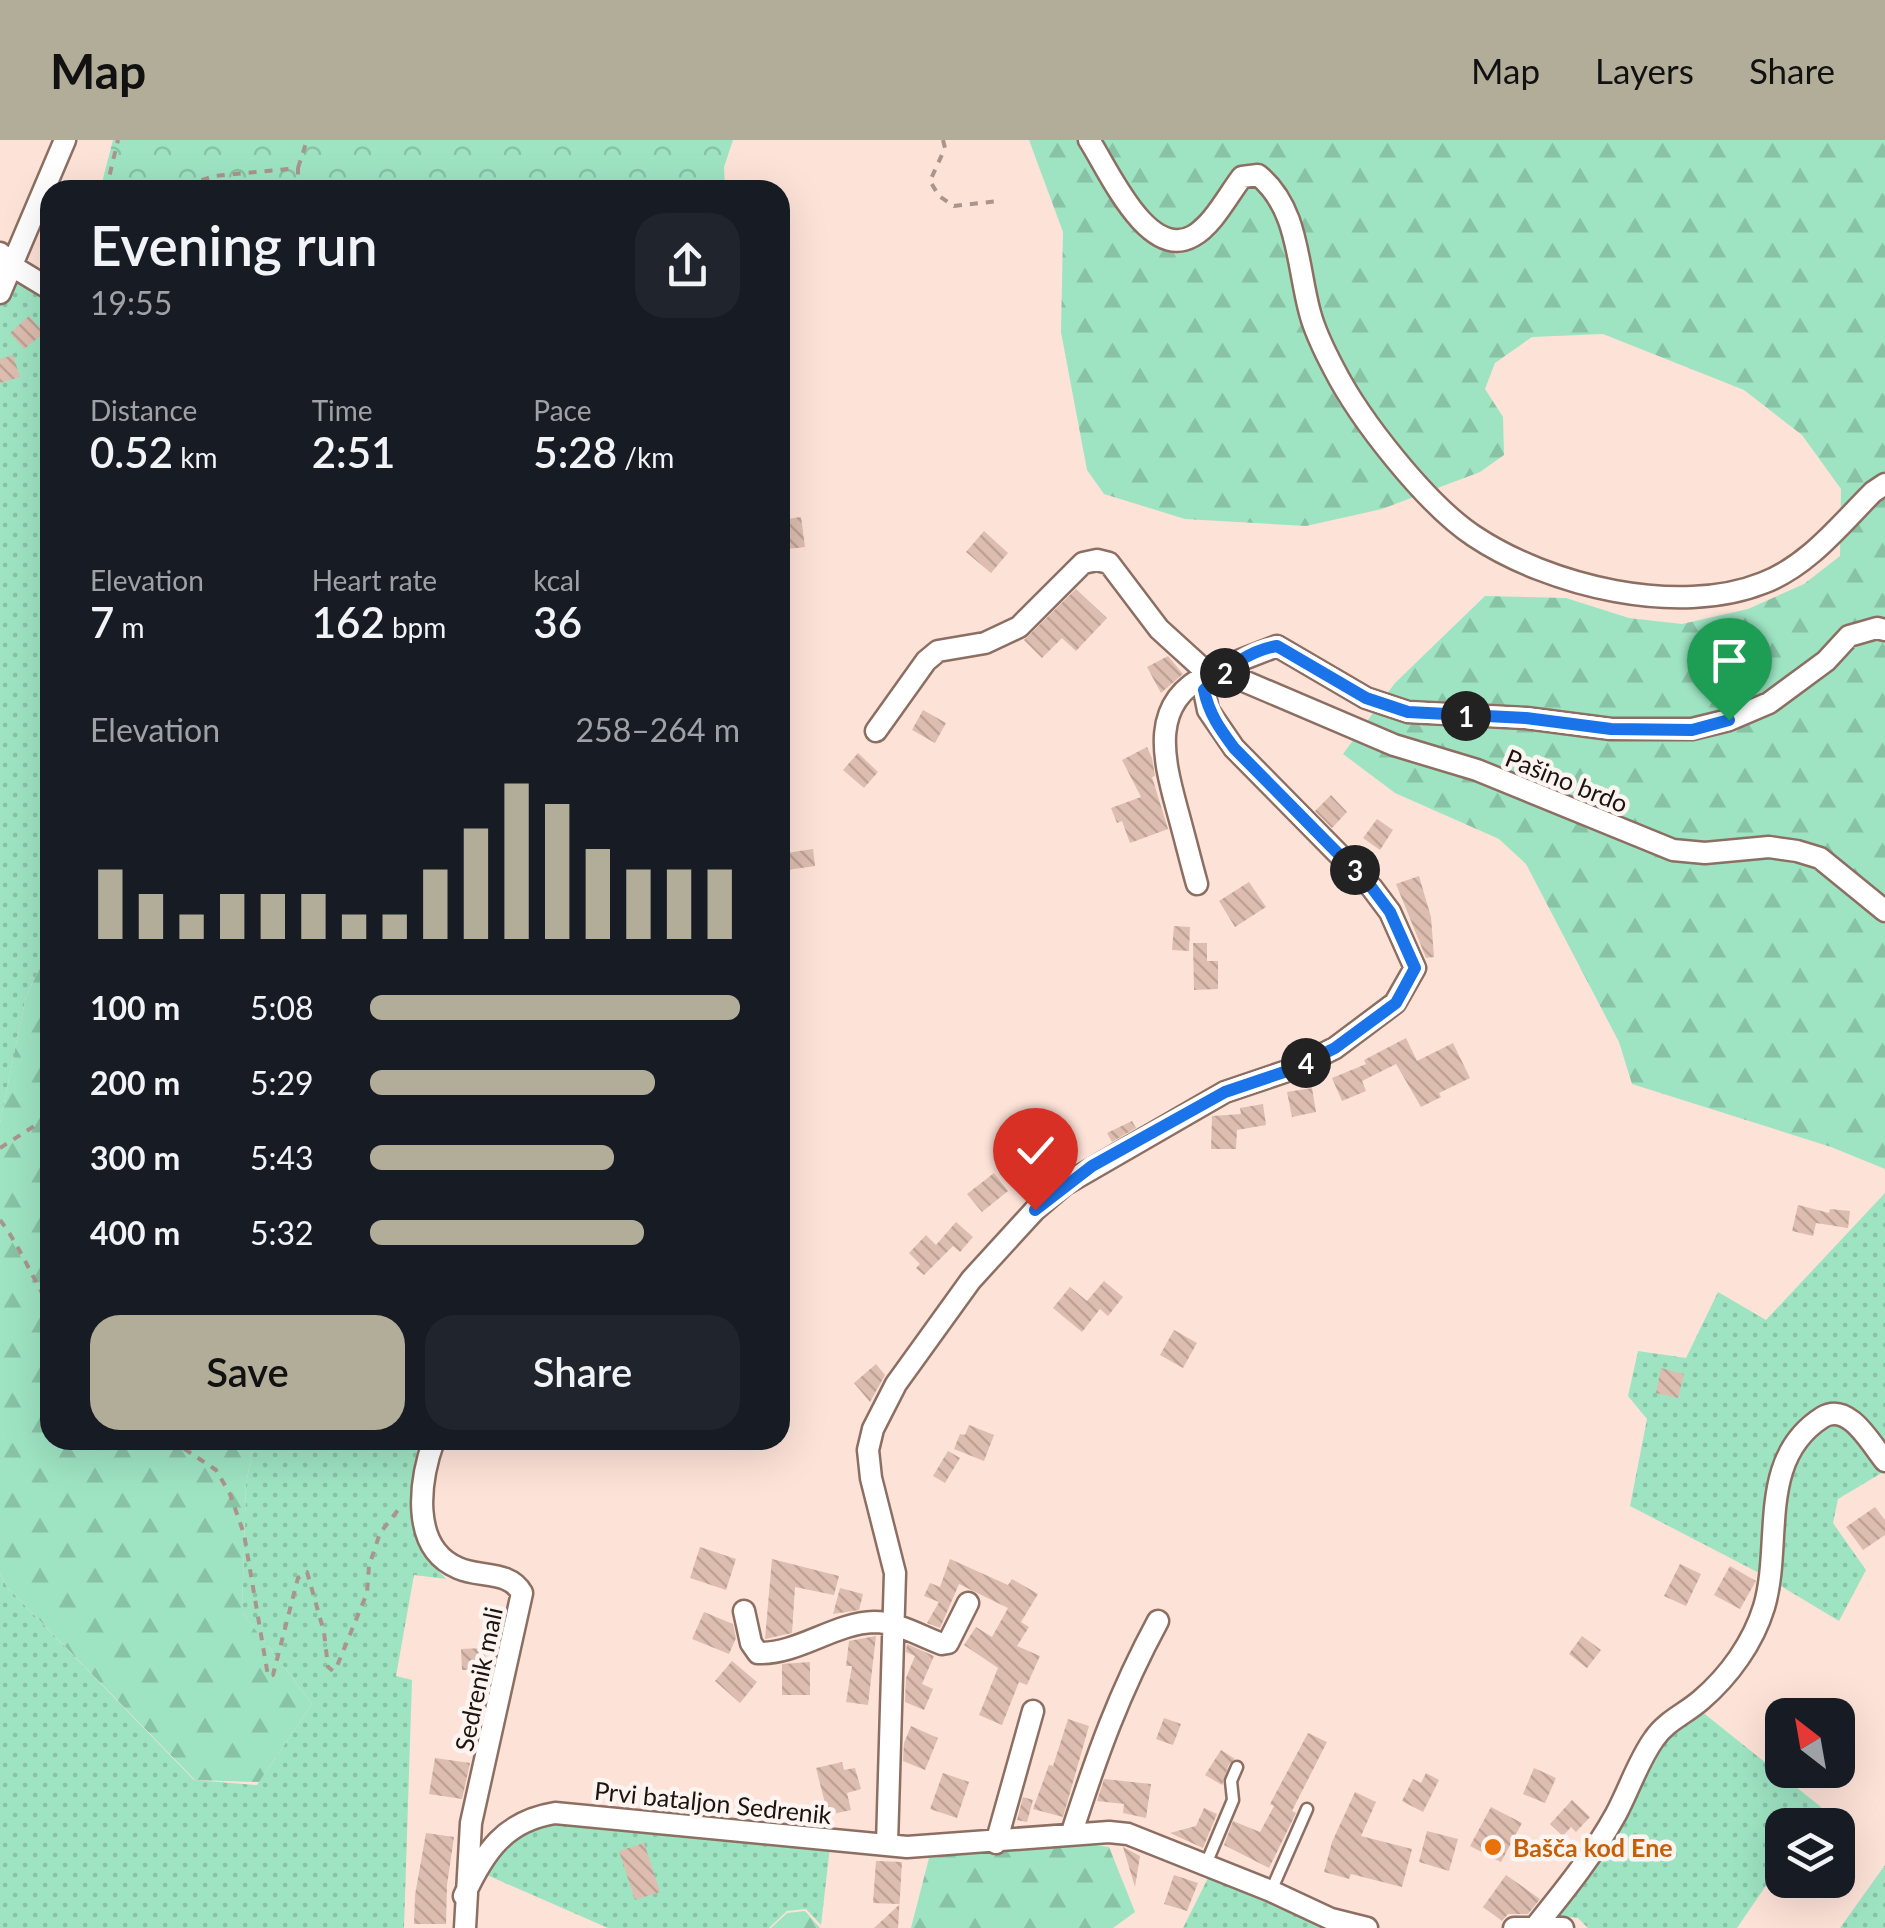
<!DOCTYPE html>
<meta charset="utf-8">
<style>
body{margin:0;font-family:Lato,sans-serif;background:#20242c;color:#f1f3f6;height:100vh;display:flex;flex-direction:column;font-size:38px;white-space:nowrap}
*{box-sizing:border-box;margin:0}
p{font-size:32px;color:#9ea1a6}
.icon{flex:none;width:55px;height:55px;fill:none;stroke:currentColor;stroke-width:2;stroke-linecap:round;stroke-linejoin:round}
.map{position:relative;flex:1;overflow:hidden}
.details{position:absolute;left:40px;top:40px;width:750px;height:1270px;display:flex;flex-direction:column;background:#171b24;border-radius:30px;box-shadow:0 10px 40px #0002}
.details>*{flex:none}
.needle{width:65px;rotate:329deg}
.fabs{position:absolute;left:1765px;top:1558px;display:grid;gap:20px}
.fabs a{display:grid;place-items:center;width:90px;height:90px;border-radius:20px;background:#171b24;box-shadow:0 10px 40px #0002;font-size:50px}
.pin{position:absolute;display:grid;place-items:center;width:85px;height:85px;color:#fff;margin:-102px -42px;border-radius:50% 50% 50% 0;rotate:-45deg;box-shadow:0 0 10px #0007}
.pin .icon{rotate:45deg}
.km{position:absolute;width:50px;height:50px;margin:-25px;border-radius:50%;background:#222;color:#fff;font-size:28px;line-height:50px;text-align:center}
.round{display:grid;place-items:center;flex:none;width:105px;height:105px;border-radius:30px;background:#20242c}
.headline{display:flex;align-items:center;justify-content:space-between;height:170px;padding:0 50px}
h1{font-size:55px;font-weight:600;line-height:75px}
.stats{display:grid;grid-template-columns:repeat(3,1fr);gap:15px;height:170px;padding:10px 50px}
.stats div{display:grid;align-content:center}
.stats b{font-size:42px;font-weight:600}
.stats small{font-size:28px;font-weight:400}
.stats p{font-size:28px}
.chart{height:280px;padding:20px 50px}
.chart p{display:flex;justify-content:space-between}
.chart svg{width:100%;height:180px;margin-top:10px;stroke:#b2ad98;stroke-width:6}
.cta{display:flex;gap:20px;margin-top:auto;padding:20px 50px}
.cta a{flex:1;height:115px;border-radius:30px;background:#b2ad98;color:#111;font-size:40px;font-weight:600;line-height:115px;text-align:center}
.cta a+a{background:#20242c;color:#f1f3f6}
ul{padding:0 50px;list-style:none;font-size:32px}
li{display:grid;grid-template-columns:160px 120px 1fr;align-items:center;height:75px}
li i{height:25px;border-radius:12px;background:#b2ad98}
header{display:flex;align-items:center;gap:60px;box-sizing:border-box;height:140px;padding:0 50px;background:#b2ad98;color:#111}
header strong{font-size:48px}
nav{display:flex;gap:55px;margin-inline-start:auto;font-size:35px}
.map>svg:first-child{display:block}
.grass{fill:url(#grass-dots)}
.forest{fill:url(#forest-firs)}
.park{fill:url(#park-crowns)}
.building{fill:url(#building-back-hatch)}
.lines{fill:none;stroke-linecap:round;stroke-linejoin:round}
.service-casing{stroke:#8c6f62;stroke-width:15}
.minor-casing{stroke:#8c6f62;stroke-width:25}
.path{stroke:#aa958d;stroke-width:4;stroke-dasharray:8 8;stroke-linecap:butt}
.service{stroke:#fff;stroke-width:10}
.minor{stroke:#fff;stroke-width:20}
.route-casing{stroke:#fff;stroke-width:20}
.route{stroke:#1a73e8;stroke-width:12}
.food-dot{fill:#e8710a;stroke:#fbf4f1;stroke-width:4}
.labels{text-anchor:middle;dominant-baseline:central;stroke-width:9;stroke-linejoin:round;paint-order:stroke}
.street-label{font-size:25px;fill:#1e130e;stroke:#fbf4f1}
.food-label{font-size:25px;font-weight:bold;fill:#c56008;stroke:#fbf4f1;text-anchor:start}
</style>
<header>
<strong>Map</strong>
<nav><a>Map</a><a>Layers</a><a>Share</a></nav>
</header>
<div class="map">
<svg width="1885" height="1788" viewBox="0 0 1885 1788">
<defs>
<pattern id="grass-dots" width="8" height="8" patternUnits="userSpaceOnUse" patternTransform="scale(2.5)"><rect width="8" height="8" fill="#9ee4c3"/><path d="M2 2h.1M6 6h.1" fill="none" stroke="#88c3a6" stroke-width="1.8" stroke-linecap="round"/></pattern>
<pattern id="forest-firs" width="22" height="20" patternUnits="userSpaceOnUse" patternTransform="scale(2.5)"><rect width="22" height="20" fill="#9ee4c3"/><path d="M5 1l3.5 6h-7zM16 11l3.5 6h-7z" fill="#88c3a6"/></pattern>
<pattern id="park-crowns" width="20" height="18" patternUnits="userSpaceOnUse" patternTransform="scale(2.5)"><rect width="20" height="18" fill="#9ee4c3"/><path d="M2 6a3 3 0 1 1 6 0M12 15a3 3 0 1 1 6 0" fill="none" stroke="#88c3a6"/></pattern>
<pattern id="building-back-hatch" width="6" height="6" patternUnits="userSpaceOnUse" patternTransform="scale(2.5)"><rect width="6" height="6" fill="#ddbdaf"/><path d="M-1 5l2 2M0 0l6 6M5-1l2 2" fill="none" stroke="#bda295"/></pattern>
</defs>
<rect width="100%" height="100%" fill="#fde2d7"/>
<path class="grass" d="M0,131l50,33v644l-24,48 -26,127z
M1885,1053v278l-47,28 -5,24 33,47 -27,51 -78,-47 -131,-68 17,-87 -19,-23 10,-45 48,7 32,-66 48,28z
M254,1300h165c-10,61 -20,91 27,139l-32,-4 -18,101 16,4 -8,248h-404v-355l7,14 187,193 63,5 55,-81 -70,-92 4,-127z
M1701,1571l120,96 -13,18h-26v37l-45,66h-149l-10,-10 -25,-3 62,-79 57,-107z
M538,1681l292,26 -9,78 -15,-16 -19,2 -18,17h-161l-128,-56 13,-17z
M1885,1725v63h-45z
M1208,1738l55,18 66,32h-146z"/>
<path class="forest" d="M1029,0h856v1029l-54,-22 -199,-63 -13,-42 -93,-178 -27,-25 -104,-46 -52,-39 52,-71 90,-87 81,2 63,20 53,6 66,-15 56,-25 36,-28 1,-67 -39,-54 -58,-45 -141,-56 -71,3 -37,26 -10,26 18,28 1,38 -24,17 -98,37 -76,17 -121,-7 -81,-25 -17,-24 -26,-138 2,-100z
M50,808v492h204l-8,45 -4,127 70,92 -53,78 -64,-2 -188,-193 -7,-14v-450l26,-127z
M1076,1703l33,4 26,65 -22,16h-202l18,-70 105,-14z
M805,1771l15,17h-49l16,-15z"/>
<path class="park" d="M113,0h620l-9,27 1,23h-625z"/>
<path class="building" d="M29,176l15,17 -20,16 -14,-16z
M13,215l7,22 -20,6v-24z
M801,377l4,30 -25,3v-30z
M984,391l24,22 -17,20 -25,-21z
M1076,449l31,29 -31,33 -14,-13 -20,20 -18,-18z
M1168,516l15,18 -22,19 -14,-26z
M923,570l23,13 -11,20 -23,-13z
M1147,607l5,11 3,18 -3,1 16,52 -38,14 -8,-22 -5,2 -6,-15 30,-11 -19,-37z
M858,613l20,19 -14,16 -21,-18z
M1331,655l16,17 -15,16 -17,-17z
M1377,679l16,11 -13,20 -17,-12z
M813,709l2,17 -35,5v-17z
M1419,736l12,41 3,40 -8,1 -30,-74z
M1249,742l17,25 -31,20 -16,-26z
M1174,786l16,1 -1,24 -17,-1z
M1193,803h14v18h11v28l-24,1z
M1406,898l11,23 36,-18 17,35 -31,15 2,4 -20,10 -25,-43 -34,17 4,10 -24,10 -10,-23 34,-14 -2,-4z
M1312,948l4,24 -24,5 -5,-25z
M1263,964l3,21 -29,5 -1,19h-25l1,-33 29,-2 -1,-6z
M1132,981l4,7 -24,14 -5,-9z
M994,1033l14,18 -26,21 -15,-18z
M1798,1065l31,8 1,-4 20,2 -2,17 -32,-5 -3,13 -21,-5z
M956,1082l17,15 -13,15 -7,-6 -29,29 -8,-7 4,-4 -11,-11 17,-18 10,10z
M1104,1141l19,16 -15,19 -8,-7 -18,23 -29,-24 17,-21 17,14z
M1174,1190l23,13 -14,25 -23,-13z
M876,1224l9,11 -15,27 -16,-19z
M1661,1228l23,6 -6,24 -22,-5z
M969,1285l25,10 -10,26 -30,-12 6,-15 5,1z
M948,1311l12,7 -15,25 -12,-7z
M1875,1367l10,13v15l-22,15 -17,-23z
M700,1407l36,12 -10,31 -36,-12z
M772,1419l67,17 -5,19 -39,-8 -3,46 -27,6z
M950,1419l58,26 4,-6 26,15 -17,28 8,5 -12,19 23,10 -13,29 -8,-3 -17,43 -23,-10 19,-47 -34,-23 12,-18 16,10 16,-29 -49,-24 -19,44 -13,-5 12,-21 -15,-6 6,-13 10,4z
M1680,1424l21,10 -15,32 -22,-10z
M1730,1426l26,15 -16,28 -26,-14z
M840,1448l23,6 -4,16 -26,4z
M704,1472l29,12 3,14 -7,16 -37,-15z
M876,1496l-8,69 -22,-3 6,-36h-6l3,-25z
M1582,1496l19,14 -14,18 -18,-14z
M907,1504l27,12 -12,28 11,5 -9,21 -19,-8 1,-24 9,-22 -9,-4z
M485,1508l1,22h-24l-1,-21z
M732,1521l25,21 -17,21 -25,-22z
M810,1522v33h-28v-31z
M1164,1578l17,6 -8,21 -17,-6z
M1068,1579l21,7 -26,91 -30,-8 16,-44 4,1z
M911,1586l27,12 -13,32 -22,-9 1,-18z
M1308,1593l19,9 -35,69 4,2 -27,55 -45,-23 9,-24 27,11 14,-26 -4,-2z
M1221,1610l14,9 -6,5 -7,21 -17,-10z
M435,1618l35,5 -8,36 -33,-5z
M842,1622l2,8 11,-2 6,21 -14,4 4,17 -23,5 -12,-47z
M1534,1628l22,10 -11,25 -22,-9z
M943,1633l26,9 -12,36 -27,-9z
M1426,1633l13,7 -16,32 -21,-11 11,-22 8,4z
M1104,1639l47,5 -5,34 -23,-5 1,-9 -27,-3z
M1355,1652l21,10 -15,34 51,13 -10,38 -51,-13 -2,5 -25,-7 8,-30z
M1023,1657l10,3 -6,22 -10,-2z
M1572,1660l18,17 -14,15 -5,-5 -8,9 -13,-12z
M1491,1667l31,16 -21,39 -31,-16z
M1204,1668l13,6 -14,34 -33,-15 26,-7z
M1427,1691l31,8 -9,32 -30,-9z
M426,1693l28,4 -7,48 -1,39h-32l1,-29z
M644,1703l16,49 -25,8 -16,-49z
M1123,1707l17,9 -5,31z
M876,1721l26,1 -4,66h-24l26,-24 -27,-1z
M1174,1735l24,8 -11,28 -23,-7z
M1506,1735l34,24 -12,15h-20l-6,7 -19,-14z"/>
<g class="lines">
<defs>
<path id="service" d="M1206,1724l27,-64 -2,-19 6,-14
M1271,1751l36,-82"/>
<path id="minor" d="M1089,0c19,29 59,122 104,96 20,-11 35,-41 49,-59l16,-2c41,33 39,91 52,138 5,19 15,39 24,56 26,51 92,135 140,167 75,50 204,81 289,47 45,-17 77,-58 110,-91l12,-8
M0,113l12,13 38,23
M0,153l65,-153
M1225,533l169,72 83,25 196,80 32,3 64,-6 28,4 23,7 65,53
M876,591l50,-70 12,-10 47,-8 34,-16 64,-64 14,-3 12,3 50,66 55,50
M1197,744c-7,-25 -13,-50 -20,-75 -14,-52 -28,-107 32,-135
M434,1300c-14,39 -25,107 24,128 22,10 51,2 64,25l-51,230 -6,105
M744,1471l7,32 7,10c41,1 76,-30 116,-31 24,0 46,14 68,22l6,-1 20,-40
M1072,1692c25,-77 47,-139 86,-211
M996,1703l37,-132
M887,1704l8,-271 -24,-95 -3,-28 5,-21 23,-45 75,-104 64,-70 29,-25 161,-93 68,-23 42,-21 60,-45 20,-35 -25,-56 -18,-24 -138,-140 -26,-38 -4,-20 37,-30 36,-14 89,52 42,14 118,6 85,11h81l37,-9 40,-17 57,-42 23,-25 28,-8 8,2
M464,1756c20,-44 41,-75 91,-83l352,34 202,-15 19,2 143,57 60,28 36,9
M1536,1786c29,-36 58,-72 80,-112 13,-24 22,-53 38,-75 12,-18 31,-25 47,-39 28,-24 52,-57 63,-93 19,-64 -8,-148 59,-190 26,-15 48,27 62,44
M1514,1788h49"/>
</defs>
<use href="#service" class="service-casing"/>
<use href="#minor" class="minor-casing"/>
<path class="path" d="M943,0l2,8 -15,33 9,15 15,10 44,-5
M298,28l9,-28
M106,50l12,-50
M171,50l43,-14 84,-8v22
M0,1008l50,-32
M0,1080c20,26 32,58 50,86
M171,1300l45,30 14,24 14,40 24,142 5,-1 25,-97 9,-6 17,60 4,35 5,4 4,-5 30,-73 2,-27 11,-33 22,-28"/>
<use href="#service" class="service"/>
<use href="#minor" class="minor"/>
</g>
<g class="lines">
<defs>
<path id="route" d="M1035,1070l57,-44 133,-74 68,-23 42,-21 61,-45 19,-35 -25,-56 -18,-24 -138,-140c-14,-19 -25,-34 -30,-58 18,-20 47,-40 73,-44l89,52 42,14 118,6 85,11 81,1 37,-10"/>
</defs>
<use href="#route" class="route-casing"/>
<use href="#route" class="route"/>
</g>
<circle class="food-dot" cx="1493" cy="1707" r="10"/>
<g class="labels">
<g class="street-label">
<text transform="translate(1567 640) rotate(22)">Pašino brdo</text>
<text transform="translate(478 1539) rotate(-78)">Sedrenik mali</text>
<text transform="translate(713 1662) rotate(6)">Prvi bataljon Sedrenik</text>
</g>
<g class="food-label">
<text x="1513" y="1707">Bašča kod Ene</text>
</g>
</g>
</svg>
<div class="fabs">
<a><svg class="needle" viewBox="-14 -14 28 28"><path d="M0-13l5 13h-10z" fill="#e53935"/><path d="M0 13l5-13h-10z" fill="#9ea1a6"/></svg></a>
<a><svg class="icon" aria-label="layers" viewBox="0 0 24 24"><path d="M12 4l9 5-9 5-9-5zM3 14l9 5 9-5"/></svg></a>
</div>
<div class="pin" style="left:1729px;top:580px;background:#1e9e55"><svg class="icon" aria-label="arrive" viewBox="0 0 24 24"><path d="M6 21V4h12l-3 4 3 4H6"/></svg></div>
<div class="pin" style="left:1035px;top:1070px;background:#d93025"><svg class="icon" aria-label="check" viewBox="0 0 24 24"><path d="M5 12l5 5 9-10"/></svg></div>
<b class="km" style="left:1466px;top:576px">1</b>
<b class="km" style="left:1225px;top:533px">2</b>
<b class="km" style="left:1355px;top:730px">3</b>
<b class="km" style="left:1306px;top:923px">4</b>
<section class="details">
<div class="headline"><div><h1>Evening run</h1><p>19:55</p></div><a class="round"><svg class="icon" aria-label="share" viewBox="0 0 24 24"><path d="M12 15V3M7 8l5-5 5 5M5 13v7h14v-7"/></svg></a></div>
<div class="stats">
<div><p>Distance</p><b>0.52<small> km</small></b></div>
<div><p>Time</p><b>2:51</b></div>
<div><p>Pace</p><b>5:28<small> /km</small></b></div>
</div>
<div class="stats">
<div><p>Elevation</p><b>7<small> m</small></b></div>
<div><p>Heart rate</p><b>162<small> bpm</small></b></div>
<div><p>kcal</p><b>36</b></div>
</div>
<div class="chart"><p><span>Elevation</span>258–264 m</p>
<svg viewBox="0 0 160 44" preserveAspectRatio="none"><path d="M5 44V27M15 44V33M25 44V38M35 44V33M45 44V33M55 44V33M65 44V38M75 44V38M85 44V27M95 44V17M105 44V6M115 44V11M125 44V22M135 44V27M145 44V27M155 44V27"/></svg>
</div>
<ul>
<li><b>100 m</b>5:08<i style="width:100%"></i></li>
<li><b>200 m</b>5:29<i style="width:77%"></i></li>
<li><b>300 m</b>5:43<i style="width:66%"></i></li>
<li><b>400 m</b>5:32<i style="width:74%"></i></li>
</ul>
<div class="cta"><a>Save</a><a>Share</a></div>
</section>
</div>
